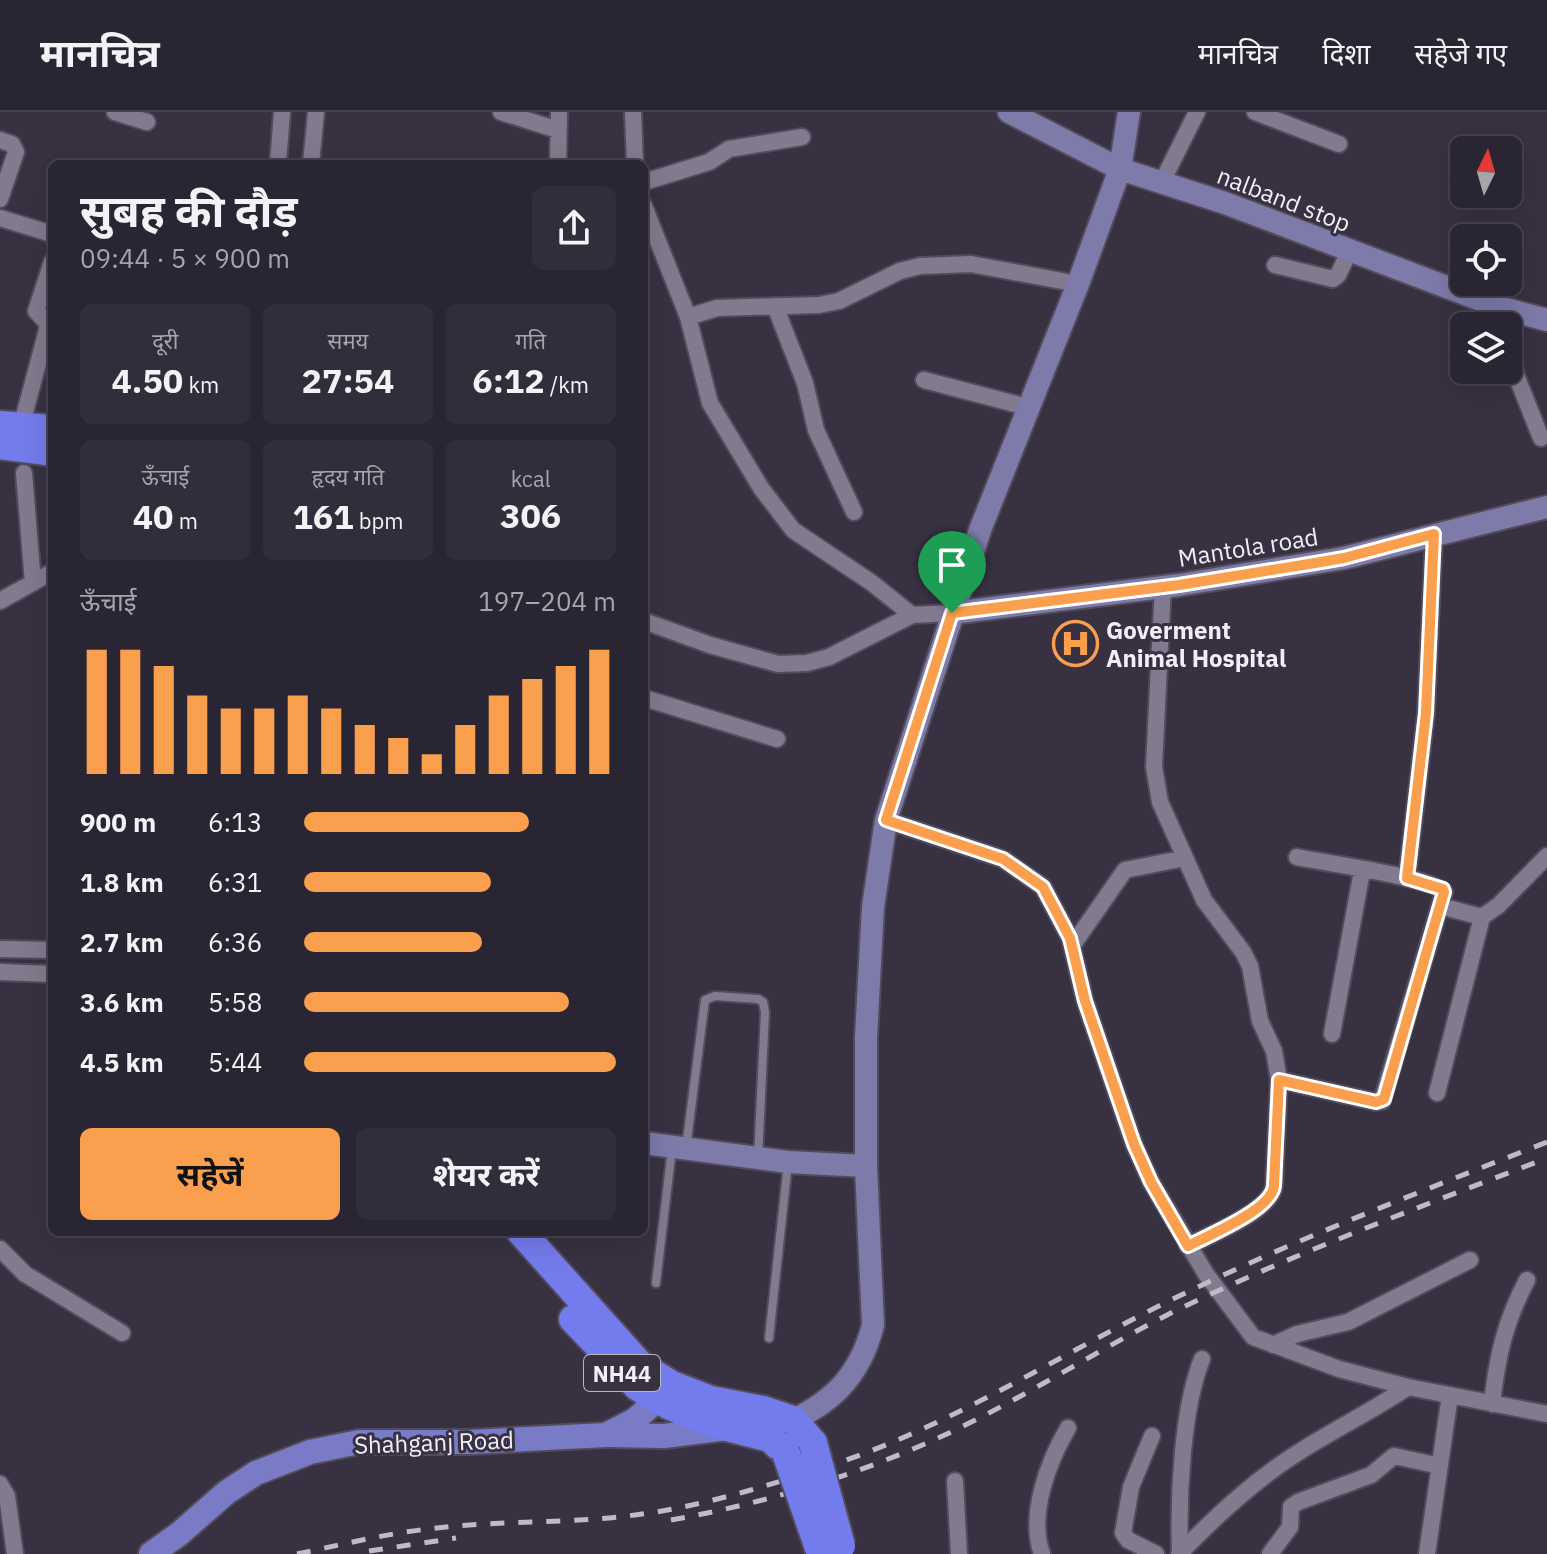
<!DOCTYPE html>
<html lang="hi">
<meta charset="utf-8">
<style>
body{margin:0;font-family:"IBM Plex Sans","Noto Sans Devanagari",sans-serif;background:#312d3a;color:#f1f3f6;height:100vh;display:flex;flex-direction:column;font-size:30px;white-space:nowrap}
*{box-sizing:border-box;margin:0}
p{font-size:26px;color:#a5a5ac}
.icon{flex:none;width:44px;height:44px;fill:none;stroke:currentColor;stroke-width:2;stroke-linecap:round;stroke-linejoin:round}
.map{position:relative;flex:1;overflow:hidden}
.side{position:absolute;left:48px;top:48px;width:600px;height:1076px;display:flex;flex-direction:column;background:#292532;border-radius:12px;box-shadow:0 8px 32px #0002,0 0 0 2px #45424d}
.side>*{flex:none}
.needle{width:52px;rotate:5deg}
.buttons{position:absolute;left:1450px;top:24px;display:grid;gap:16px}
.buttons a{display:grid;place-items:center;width:72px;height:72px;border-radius:12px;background:#292532;box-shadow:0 8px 32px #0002,0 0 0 2px #45424d;font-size:40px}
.pin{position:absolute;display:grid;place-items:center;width:68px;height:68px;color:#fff;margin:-82px -34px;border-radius:50% 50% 50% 0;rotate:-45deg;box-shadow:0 0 8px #0007}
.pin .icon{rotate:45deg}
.round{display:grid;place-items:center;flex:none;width:84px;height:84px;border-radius:12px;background:#312d3a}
.headline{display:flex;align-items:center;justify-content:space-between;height:136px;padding:0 32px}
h1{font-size:44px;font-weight:700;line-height:60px}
.stats{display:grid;grid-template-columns:repeat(3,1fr);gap:12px;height:136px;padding:8px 32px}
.stats div{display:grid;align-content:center;border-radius:12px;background:#312d3a;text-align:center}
.stats b{font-size:34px;font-weight:700}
.stats small{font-size:22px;font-weight:400}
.stats p{font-size:22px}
.chart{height:224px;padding:16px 32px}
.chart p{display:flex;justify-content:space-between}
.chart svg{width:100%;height:144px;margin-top:8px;stroke:#fa9f4e;stroke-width:6}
.primary-button{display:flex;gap:16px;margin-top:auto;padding:16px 32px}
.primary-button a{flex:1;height:92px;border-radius:12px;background:#fa9f4e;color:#111;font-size:32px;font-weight:700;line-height:92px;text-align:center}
.primary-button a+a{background:#312d3a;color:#f1f3f6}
ul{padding:0 32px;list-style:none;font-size:26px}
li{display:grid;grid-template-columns:128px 96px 1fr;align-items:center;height:60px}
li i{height:20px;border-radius:10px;background:#fa9f4e}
header{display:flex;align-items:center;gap:48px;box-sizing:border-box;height:112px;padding:0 40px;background:#292532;border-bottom:2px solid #45424d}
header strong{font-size:38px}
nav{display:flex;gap:44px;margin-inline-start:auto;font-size:28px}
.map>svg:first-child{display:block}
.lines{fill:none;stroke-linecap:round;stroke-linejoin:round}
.lane-casing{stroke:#524c5a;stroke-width:12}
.street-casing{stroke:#524c5a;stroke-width:20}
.secondary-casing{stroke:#524c5a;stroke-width:26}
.primary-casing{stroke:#524c5a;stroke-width:28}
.highway-casing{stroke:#524c5a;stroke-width:32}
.lane{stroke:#827a8e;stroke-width:8}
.street{stroke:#827a8e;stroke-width:16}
.secondary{stroke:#7e7aaa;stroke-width:22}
.primary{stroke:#7a7bc7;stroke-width:24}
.highway{stroke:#747bed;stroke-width:28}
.rail{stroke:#bfbac7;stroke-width:5;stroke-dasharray:14 14;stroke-linecap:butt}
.highway-bridge-casing{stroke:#524c5a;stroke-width:32;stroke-linecap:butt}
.highway-bridge{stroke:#747bed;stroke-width:28}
.route-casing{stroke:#fff;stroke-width:16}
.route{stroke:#fa9f4e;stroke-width:10}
.labels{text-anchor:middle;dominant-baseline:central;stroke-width:6;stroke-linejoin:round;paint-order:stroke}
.shield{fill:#373142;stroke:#bab5c2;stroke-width:2}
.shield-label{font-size:22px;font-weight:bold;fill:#f2eef9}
.street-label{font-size:24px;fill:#f2eef9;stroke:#373142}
.poi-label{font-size:24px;font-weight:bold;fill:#f2eef9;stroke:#373142;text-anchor:start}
</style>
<header>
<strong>मानचित्र</strong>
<nav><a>मानचित्र</a><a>दिशा</a><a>सहेजे गए</a></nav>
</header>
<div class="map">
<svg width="1547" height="1442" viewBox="0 0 1547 1442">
<rect width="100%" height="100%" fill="#373142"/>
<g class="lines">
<defs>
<path id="lane" d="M686,1036l19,-148 10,-4 43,3 5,3 2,10 -7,146
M656,1171l16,-135
M769,1226l19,-175"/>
<path id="street" d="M115,0l32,10
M501,0l57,18
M633,0l2,52
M1255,0l84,32
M0,28l12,4 4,8 -16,47
M278,52l4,-52
M311,52l5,-52
M558,52l1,-52
M644,70l65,-20 20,-13 73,-12
M1162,70l35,-70
M644,94l44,111 22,86 51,85 32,42 79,53 40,32
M0,106l52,16
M1275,153l58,14 5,-4 11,-23
M775,194l30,77 11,47 38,82
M688,205l29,-9 102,-3 20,-4 61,-30 20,-5 51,-2 107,20
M1508,230l8,33 25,63
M924,268l103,27
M21,315l26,-97v-7l-11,-12 16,-49
M24,361l9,110
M1163,474l-9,181 6,35 44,98 39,52 7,14 10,55 14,30 5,29 -5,106c-3,25 -65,49 -86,60
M0,489l52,-29
M644,509l66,24 68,19 29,-1 22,-6 83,-42 40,-2
M644,586l133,41
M886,708l117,39 40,28 27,51 15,63 49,143 17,38 55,92 47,63 86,32 69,18 139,27
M1407,766l19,-165 8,-179
M1440,794l42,11 17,-12 48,-49
M1072,834l53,-76 60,-12
M0,837l52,1
M0,860l52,2
M1332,922l30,-163
M1279,968l97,22 6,-1 62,-209c-13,-15 -120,-29 -147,-35
M1437,981l45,-176
M0,1137l25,25 97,59
M1273,1233l24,-11 51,-12 122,-62
M1492,1292c5,-47 13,-82 35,-124
M1152,1324l-21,51 -8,46 5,7 28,14
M955,1369l4,73
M0,1372l7,12 8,58
M1180,1441c-2,-55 2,-144 22,-194
M1042,1442c-14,-39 6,-92 26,-126
M1179,1442c39,-40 80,-78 128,-107 34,-21 68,-38 101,-60
M1270,1442l20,-27 1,-20 7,-5 73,-27 23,-19 46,10
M1427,1442l23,-159"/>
<path id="secondary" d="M1009,0l111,57 105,34 277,105 45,12
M952,501l227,-28 165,-27 203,-51
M644,1031l144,19 78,4
M793,1308c43,-20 68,-48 80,-95l-7,-159v-129l7,-130 13,-87 94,-290 98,-246 42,-115 9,-57"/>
<path id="primary" d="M608,1323l56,1 63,-8
M151,1442l28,-20 48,-42 29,-19 54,-21 49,-10h110l137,-7 29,-15 36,-33"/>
<path id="highway" d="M0,313l52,4
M0,333l52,7
M521,1120l119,133 32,20 39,15 52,10 30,10 20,23
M573,1207l65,68 30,18 43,18 59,15 16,15"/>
</defs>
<use href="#lane" class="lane-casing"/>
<use href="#street" class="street-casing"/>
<use href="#secondary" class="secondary-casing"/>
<use href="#primary" class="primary-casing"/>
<use href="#highway" class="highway-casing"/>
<use href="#lane" class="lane"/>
<use href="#street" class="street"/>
<use href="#secondary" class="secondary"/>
<use href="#primary" class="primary"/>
<use href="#highway" class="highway"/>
<path class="rail" d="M671,1408c85,-15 170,-40 249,-74 89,-38 171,-93 257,-136 120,-58 246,-104 370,-152
M369,1439l87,-13
M297,1442c43,-9 87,-20 131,-25 69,-9 138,-5 207,-14 65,-8 131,-29 194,-49 122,-40 228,-110 342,-166 122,-60 249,-108 376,-158"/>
<defs>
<path id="highway-bridge" d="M813,1331l28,103
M786,1341l35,101"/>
</defs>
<use href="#highway-bridge" class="highway-bridge-casing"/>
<use href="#highway-bridge" class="highway-bridge"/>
</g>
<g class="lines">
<defs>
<path id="route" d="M1434,422l-8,179 -19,165 36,11 1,3 -60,207 -8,3 -97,-22 -5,106c-3,24 -65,49 -86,60l-37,-64 -17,-38 -49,-143 -15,-63 -27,-51 -40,-28 -117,-39 66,-207 227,-28 136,-22 29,-5z"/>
</defs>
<use href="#route" class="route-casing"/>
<use href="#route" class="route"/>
</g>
<defs>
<symbol id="hospital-ring" viewBox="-11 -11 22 22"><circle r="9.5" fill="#373142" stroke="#fa9f4e" stroke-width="1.5"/><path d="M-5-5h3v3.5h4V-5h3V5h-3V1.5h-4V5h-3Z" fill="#fa9f4e"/></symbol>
</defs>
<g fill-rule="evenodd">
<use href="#hospital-ring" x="1050" y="506" width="51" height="51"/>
</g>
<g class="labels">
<rect class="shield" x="584" y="1243" width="76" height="36" rx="6"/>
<g class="shield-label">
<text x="622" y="1261">NH44</text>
</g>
<g class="street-label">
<text transform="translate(1284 87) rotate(21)">nalband stop</text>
<text transform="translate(1248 435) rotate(-9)">Mantola road</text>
<text transform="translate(434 1330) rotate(-2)">Shahganj Road</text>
</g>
<g class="poi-label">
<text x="1106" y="518">Goverment<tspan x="1106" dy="28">Animal Hospital</tspan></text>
</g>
</g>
</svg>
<div class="buttons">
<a><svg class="needle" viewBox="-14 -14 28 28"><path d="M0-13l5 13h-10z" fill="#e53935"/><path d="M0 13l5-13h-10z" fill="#a5a5ac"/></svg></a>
<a><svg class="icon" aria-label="locate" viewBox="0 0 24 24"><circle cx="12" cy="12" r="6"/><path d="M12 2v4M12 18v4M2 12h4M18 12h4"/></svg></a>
<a><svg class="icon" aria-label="layers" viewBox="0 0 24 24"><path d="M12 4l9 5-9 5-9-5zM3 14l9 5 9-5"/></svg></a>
</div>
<div class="pin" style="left:952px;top:501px;background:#1e9e55"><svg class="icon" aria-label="arrive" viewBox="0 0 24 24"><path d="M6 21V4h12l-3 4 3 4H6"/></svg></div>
<section class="side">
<div class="headline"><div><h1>सुबह की दौड़</h1><p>09:44 · 5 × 900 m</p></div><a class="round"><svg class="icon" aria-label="share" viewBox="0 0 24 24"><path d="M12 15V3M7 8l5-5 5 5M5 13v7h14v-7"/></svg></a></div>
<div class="stats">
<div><p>दूरी</p><b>4.50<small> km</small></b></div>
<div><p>समय</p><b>27:54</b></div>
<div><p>गति</p><b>6:12<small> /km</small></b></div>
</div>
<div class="stats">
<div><p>ऊँचाई</p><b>40<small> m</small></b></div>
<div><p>हृदय गति</p><b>161<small> bpm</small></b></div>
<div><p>kcal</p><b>306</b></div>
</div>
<div class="chart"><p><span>ऊँचाई</span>197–204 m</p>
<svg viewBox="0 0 160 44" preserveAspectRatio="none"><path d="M5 44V6M15 44V6M25 44V11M35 44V20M45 44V24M55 44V24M65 44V20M75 44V24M85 44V29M95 44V33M105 44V38M115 44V29M125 44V20M135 44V15M145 44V11M155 44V6"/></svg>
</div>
<ul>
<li><b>900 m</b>6:13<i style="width:72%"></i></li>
<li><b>1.8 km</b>6:31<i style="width:60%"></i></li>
<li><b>2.7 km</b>6:36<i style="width:57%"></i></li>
<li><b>3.6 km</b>5:58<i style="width:85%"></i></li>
<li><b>4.5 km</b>5:44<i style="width:100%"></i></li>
</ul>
<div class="primary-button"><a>सहेजें</a><a>शेयर करें</a></div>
</section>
</div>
